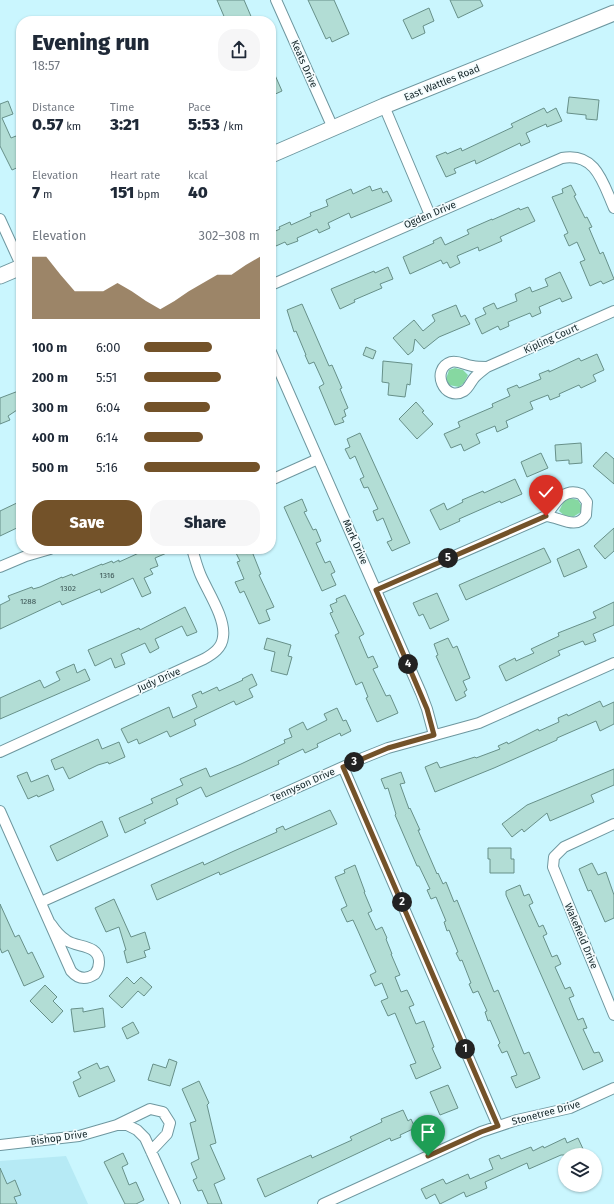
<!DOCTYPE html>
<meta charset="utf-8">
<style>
body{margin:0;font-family:"Fira Sans",sans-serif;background:#f6f6f7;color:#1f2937;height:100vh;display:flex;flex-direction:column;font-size:15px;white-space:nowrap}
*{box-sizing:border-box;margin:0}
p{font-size:13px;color:#747a83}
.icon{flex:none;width:22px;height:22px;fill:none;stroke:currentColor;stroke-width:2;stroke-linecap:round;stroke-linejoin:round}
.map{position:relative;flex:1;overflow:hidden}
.side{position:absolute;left:16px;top:16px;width:260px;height:538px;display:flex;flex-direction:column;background:#fff;border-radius:16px;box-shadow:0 1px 3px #0004}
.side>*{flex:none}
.buttons{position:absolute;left:558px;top:1148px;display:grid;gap:8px}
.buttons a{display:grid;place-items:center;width:44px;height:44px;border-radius:50%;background:#fff;box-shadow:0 1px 3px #0004;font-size:20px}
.pin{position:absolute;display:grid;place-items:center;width:34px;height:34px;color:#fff;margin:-41px -17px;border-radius:50% 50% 50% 0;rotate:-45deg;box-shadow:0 0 4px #0007}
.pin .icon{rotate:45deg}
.km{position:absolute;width:20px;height:20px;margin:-10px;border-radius:50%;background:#222;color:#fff;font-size:11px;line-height:20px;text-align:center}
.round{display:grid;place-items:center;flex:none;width:42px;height:42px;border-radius:16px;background:#f6f6f7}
.head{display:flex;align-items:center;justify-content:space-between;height:68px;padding:0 16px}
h1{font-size:22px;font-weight:800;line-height:30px}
.figures{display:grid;grid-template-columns:repeat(3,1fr);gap:6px;height:68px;padding:4px 16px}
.figures div{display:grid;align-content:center}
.figures b{font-size:17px;font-weight:800}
.figures small{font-size:11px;font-weight:400}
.figures p{font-size:11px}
.chart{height:112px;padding:8px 16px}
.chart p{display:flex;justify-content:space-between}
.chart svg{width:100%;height:72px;margin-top:4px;fill:#735229;opacity:.7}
.cta{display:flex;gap:8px;margin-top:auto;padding:8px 16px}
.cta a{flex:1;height:46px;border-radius:16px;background:#735229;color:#fff;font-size:16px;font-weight:800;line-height:46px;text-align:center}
.cta a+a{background:#f6f6f7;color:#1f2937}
ul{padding:0 16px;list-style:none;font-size:13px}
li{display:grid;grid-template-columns:64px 48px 1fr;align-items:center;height:30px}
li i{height:10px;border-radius:5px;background:#735229}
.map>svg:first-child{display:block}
.built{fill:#b6eaf5}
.green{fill:#86d8a1}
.building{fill:#b2ddd5;stroke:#679089}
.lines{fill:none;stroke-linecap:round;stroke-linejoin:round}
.street-casing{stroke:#6e979f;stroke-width:12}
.secondary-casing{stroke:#6e979f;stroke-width:17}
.street{stroke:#fff;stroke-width:10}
.secondary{stroke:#fff;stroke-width:15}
.route-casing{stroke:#fff;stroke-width:8}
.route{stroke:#735229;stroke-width:5}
.labels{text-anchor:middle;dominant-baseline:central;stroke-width:3.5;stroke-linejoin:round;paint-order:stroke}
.number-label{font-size:8px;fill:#3a5252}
.street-label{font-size:10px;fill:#122326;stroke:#f3fcfe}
</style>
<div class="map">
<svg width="614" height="1204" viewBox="0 0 614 1204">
<rect width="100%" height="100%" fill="#caf6fe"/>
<path class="built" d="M66,1156l22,48h-88v-43z"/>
<path class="green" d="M455,368l8,2 5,5 -4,8 -5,4 -10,-2 -3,-6 3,-9z
M570,498l8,2 3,5v7l-8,5 -8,-1 -6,-5 5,-10z"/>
<path class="building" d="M217,0h27l9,21h-27z
M308,0h26l15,34 -17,8 -2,-5 -4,2z
M450,0h30l3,6 -25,12z
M429,8l5,13 -11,5 2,7 -13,6 -9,-19z
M271,66l11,25 -11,5z
M569,97l30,3 -2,20 -11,-1v-4l-19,-2z
M8,101l5,13 -11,4 9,20 5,-2 1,3 4,-2v29l-9,4 -12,-24v-42z
M544,108l3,5 9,-5 6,13 -15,6 -1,-3 -20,9 4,9 -9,4 -1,-3 -44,21 -1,-4 -21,9 2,4 -10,4 -10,-21 10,-4 1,2 14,-6 1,3 51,-24 -2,-3z
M571,185l5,10 -2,1 11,22 2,-1 5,10 -3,1 11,26 3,-2 11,27 -11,5 -2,-3 -11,5 -10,-24 5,-2 -8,-18 -8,4 -5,-11 4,-2 -16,-36 11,-4 -1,-4z
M370,186l2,5 9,-3 2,5 4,-2 5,10 -41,17 -2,-5 -21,10 2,5 -11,5 -2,-4 -20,9 1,3 -11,4 -2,-3 -9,4 -5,-13 9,-4 -1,-2 11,-5 1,3 20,-9 -1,-3 18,-7 -2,-6 25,-11 2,5z
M528,207l7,14 -35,16 2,4 -23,10 -1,-4 -21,9 3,7 -10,5 -3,-6 -4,2 -2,-4 -31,14 -7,-17 31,-14 -1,-2 8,-4 4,8 24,-11 -2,-4 25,-11v1l27,-12 1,2z
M388,267l5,12 -13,5 2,4 -28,12 1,2 -15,7 -9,-20 43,-18 1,2z
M560,272l12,26 -10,4 -2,-4 -21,9 2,6 -9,4 -2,-4 -22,9 1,4 -9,4 -2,-4 -16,8 -7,-15 11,-5 -3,-6 11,-5 3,6 20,-8 -2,-7 15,-7 2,5 16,-6 -3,-7z
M302,304l27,62 3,-1 10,23 -2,1 8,19 -4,2 2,6 -4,2 2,4 -9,3 -16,-38 5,-3 -10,-22 -5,2 -4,-9h1l-10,-24 -2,1 -7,-22z
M456,305l5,12 4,-2 5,9 -31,13 -15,12 -9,-10 -2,12 -5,4 -15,-17 21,-18 9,11 12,-10 -3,-6z
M366,347l10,4 -3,8 -10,-4z
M597,354l7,16 -11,5 3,6 -15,7 -2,-3 -20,9 1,2 -10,4 -2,-5 -18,7 3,7 -27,12 2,6 -11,5 -2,-6 -19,8 4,9 -16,8 -3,-7 -10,4 -7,-14 16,-7 -2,-5 35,-15 -1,-3 18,-8 -3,-7 10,-4 2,3 22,-9 -2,-5 10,-4v2l30,-14 2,3z
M383,361l29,3 -2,21 -3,-1 -2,13 -17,-2 1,-12 -7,-1z
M21,390v12l-3,2 2,4 -12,8 2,4 -10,4v-26z
M416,402l8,9 -2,1 11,12 -16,15 -18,-20z
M360,433l50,110 -18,8 -5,-9 5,-2 -9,-22 -6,3 -4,-10 5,-2 -10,-22 -4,1 -4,-9 4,-2 -9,-21 -5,3 -5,-10 5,-2 -3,-8z
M581,443l1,20 -13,1v-4l-13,1 -1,-16z
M606,452l8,7v25l-21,-18z
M541,453l7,15 -21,9 -6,-15z
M515,479l7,15 -21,9 -1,-2 -41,18 1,2 -20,9 -10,-20 14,-7 3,7 16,-8 -1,-2 21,-9 1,2z
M302,499l5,12 -3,1 9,18 3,-1 5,12 -5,2 9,20 5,-2 5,11 -4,2 5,11 -14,6 -38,-84z
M21,501v25l-21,10v-25z
M614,528v23l-9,8 -11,-13z
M544,548l7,14 -85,38 -7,-15z
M140,549h36l-21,9 3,8 -8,3 3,5 -9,4 7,15 -9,4 -9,-19 -32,15 -1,-4 -38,16 -2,-4 -60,28v-24l10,-5 -2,-4 24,-9 1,2 7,-2 22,-10v1l10,-4 1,2 29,-12v1l10,-4 1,2 6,-3v2l22,-10z
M234,549h17l10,25 -2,1 15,32 -8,3 4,10 -11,4 -15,-33 -4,2 -5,-11 9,-3 -7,-17 3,-1z
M579,549l8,18 -23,10 -7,-18z
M437,593l12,27 -19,9 -7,-15 -4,2 -6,-13z
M345,595l19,39 -5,3 9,21 5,-2 5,11 -5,2 13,27 4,-1 8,18 -21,9 -11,-24 2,-1 -6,-15 -6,3 -21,-50 4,-2 -9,-20 3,-1 -3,-7 7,-3 -1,-3z
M614,602v23l-21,9 3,7 -11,4 -2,-4 -25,10 2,4 -54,26 -7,-15 16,-8 1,3 18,-8 -3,-4 28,-13 -1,-3 38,-15 -3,-6z
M185,607l12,25 -10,4 -5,-10 -27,13 4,9 -9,5 -5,-10 -24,11 4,10 -10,4 -4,-10 -16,8 -7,-16 51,-22 1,2z
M267,638l24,7 -3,11 4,1 -5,18 -16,-4 4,-19 -11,-3z
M448,638l5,10 4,-2 13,32 -7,3 4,9 -3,2 2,4 -10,5 -20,-45 2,-1 -4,-11z
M74,664l3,9 8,-4 5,11 -90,39v-21l40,-18 4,8 16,-8 -4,-8z
M252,674l5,11 -8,4 4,8 -17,8 -2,-4 -40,19 2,5 -26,12 -3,-6 -28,13 -2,-5 -9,4 -7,-14 48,-22 4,11 24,-11 -5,-12 9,-4 1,3 15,-7 2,4 24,-11 -1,-1z
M600,701l3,6 11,-5v22l-14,7 -4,-10 -39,17v2l-63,28 -59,24 -10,-25 12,-5 3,6 35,-11 1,1 24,-9 -2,-3 9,-4 1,2 30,-15 1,2 20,-9 -1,-4 9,-4 1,2z
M337,708l6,13 3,-1 5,11 -10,5 -1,-3 -23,11 1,3 -13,6 -2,-4 -25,12 1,3 -73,33 -5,-10 -25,12 2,5 -34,16 2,3 -21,10 -6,-15 34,-15 -2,-4 32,-14 -3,-6 26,-11 4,9 31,-13 44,-21 -1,-3 8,-3 -3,-8 14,-7 4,8 20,-10 -3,-6z
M98,739l4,10 17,-7 6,15 -16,7 -1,-2 -10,3 -29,14 -6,-12 -8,3 -4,-10z
M614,769v16l-23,10 3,7 -44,19 -3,-8 -23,19 -2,-3 -10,8 -10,-13 25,-19z
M27,772l4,10 17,-7 6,15 -16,7 -1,-2 -9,4 -11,-23z
M401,772l4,11 -5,1 9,25 1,-1 10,22h-2l19,44 1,-1 5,11 3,-2 8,20 3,-2 37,92 4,-2 26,64 5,-2 11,26 -24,10 -5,-11 6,-2 -10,-24 -5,2 -4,-8 2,-2 -10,-23 -2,1 -3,-9 2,-1 -9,-20 -5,2 -4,-9 2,-1 -9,-23 -2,1 -4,-8 2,-1 -9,-22 -2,1 -3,-9 2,-1 -10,-24 -5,2 -4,-9 3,-1 -11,-23h-2l-22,-51 1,-1 -8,-26 -3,1 -4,-10z
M330,810l7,14 -117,51 -1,-3 -62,28 -6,-15 52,-23 1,3 30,-14 43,-19 -1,-3 7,-3 2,4z
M102,821l6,15 -51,25 -7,-15z
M488,848h23v11h3v14h-24v-14h-2z
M592,863l6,12 8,-3 8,23v23l-9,4 -14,-32 -3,1 -9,-22z
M355,865l10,27h-1l8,19 -4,2 8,17 6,-3 5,11 -1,1 6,15h-1l9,21 -5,2 6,15 6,-2 7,15 -5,2 7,17 8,-3 10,26 -2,1 9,20 -25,11 -6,-14 6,-2 -21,-50 -7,3 -7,-15 7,-3 -6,-15 -7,3 -5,-11 6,-3 -18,-41 -5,-11 -6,2 -6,-13 6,-3 -12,-29 10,-4 -1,-3z
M520,885l4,11 5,-2 4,9 -4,2 10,22 4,-2 4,9 -4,2 9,21 5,-2 4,9 -6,3 10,22 5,-2 4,9 -5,2 9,22 5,-2 4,10 -4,1 11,24 5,-1 4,9 -20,9 -77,-175v-4z
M114,899l17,38 14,-5 5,17 -6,2 2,6 -19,6 -3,-12 2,-1 -7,-23 -13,5 -11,-24z
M0,904l15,33 4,-2 9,19 4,-2 12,25 -20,9 -16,-36 -6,3 -2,-5z
M127,977l7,7 7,-7 11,10 -8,9 -6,-5 -16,17 -13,-12z
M45,985l12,12 -4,4 10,10 -11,12 -22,-22z
M83,1008v4l20,-4 2,19 -31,5 -3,-23z
M133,1022l6,11 -12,6 -5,-11z
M169,1059l8,3 -7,24 -22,-6 5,-16 13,4z
M97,1063l3,6 8,-3 7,15 -36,16 -6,-15 8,-4 -3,-6z
M199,1081l10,22 -2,2 9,38 -6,2 15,34 -11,5 8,20h-14l-6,-14 -4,1 -5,-11 4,-2 -6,-15 8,-4 -9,-36 6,-2 -14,-32z
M448,1085l10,23 -18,7 -10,-23z
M403,1110l5,11 3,-2 4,9 -15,7 1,2 -10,4 -1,-3 -125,59 -8,-18 54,-24 1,3 40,-18 -2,-3 32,-15 -1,-3z
M565,1138l2,5 11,-5 6,13 -8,4h-15l-32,14 -2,-6 -42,19 2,6 -21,9 -2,-5 -24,12 -5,-10 -9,5 -5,-10 22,-10 3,5 22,-10 2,5 23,-10 -4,-10 10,-4 2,4 30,-12 2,4 10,-5 1,2z
M123,1153l5,11 -6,3 7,18 7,-3 8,18 -8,4h-11l-21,-42z
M0,1168l7,16 8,-4 6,15 -7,2 3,7h-17z"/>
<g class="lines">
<defs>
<path id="street" d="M276,0l57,128
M384,106l46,109
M0,219l21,46
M271,285l291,-127c34,-6 41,25 52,50
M271,352l150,341 6,16 7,26
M487,367c-5,0 -10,0 -15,-1 -7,-1 -14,-6 -21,-4 -21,7 -7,41 13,29 5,-3 7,-10 11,-14 4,-4 8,-7 12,-10l127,-56
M271,480l47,-21
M0,567l26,-11 24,-7
M376,590l170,-74c14,1 30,15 40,-1l1,-13 -6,-8c-18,-7 -26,10 -35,22
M0,752l204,-93c9,-5 18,-11 19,-22 3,-18 -15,-45 -22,-61 -4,-9 -6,-18 -9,-27
M343,767l155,359
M0,811l71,160c7,8 15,9 24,3 3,-4 4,-7 4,-12 0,-18 -22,-14 -33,-22 -6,-4 -11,-10 -15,-16
M614,824l-50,23 -10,10 -1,10 61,148
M41,902l322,-144 25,-10 91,-25 135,-60
M117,1125l33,-16 13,3 7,11 -3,11 -16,17
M0,1145l79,-9 38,-11h10l10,5 8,8 30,66
M323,1204l158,-72 36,-12 53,-12 44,-20"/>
<path id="secondary" d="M271,155l113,-49 230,-93
M0,276l21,-9"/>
</defs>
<use href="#street" class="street-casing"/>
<use href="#secondary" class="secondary-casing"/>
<use href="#street" class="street"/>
<use href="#secondary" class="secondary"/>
</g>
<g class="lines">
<defs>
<path id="route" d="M428,1156l53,-24 17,-6 -155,-359 45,-19 46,-13 -7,-26 -51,-119 170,-74"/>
</defs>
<use href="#route" class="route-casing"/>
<use href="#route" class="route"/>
</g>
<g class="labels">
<g class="number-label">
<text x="107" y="575">1316</text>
<text x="68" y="588">1302</text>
<text x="28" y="601">1288</text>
</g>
<g class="street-label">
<text transform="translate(304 64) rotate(66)">Keats Drive</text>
<text transform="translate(442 83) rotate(-22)">East Wattles Road</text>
<text transform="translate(430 215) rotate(-23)">Ogden Drive</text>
<text transform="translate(551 339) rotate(-24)">Kipling Court</text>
<text transform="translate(355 542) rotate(66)">Mark Drive</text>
<text transform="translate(159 680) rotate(-24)">Judy Drive</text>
<text transform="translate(303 785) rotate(-24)">Tennyson Drive</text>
<text transform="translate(581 936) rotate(67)">Wakefield Drive</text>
<text transform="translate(546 1113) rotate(-15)">Stonetree Drive</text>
<text transform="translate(59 1138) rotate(-8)">Bishop Drive</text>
</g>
</g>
</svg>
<div class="buttons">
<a><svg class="icon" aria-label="layers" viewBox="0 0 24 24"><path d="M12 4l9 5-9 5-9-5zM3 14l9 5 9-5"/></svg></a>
</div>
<div class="pin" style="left:428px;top:1156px;background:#1e9e55"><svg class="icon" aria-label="arrive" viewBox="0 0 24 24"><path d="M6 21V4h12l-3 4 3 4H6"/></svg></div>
<div class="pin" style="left:546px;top:516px;background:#d93025"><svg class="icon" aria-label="check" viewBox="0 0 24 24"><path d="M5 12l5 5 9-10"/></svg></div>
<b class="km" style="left:465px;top:1049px">1</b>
<b class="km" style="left:402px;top:902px">2</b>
<b class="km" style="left:354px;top:762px">3</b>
<b class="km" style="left:408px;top:664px">4</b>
<b class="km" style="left:448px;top:558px">5</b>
<section class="side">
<div class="head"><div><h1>Evening run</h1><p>18:57</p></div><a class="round"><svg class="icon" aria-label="share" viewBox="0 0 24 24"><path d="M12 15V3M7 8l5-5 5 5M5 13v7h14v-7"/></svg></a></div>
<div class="figures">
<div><p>Distance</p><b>0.57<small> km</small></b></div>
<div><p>Time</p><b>3:21</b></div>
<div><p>Pace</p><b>5:53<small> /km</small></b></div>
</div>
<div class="figures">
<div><p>Elevation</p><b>7<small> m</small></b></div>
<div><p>Heart rate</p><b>151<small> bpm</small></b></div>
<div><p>kcal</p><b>40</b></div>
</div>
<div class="chart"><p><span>Elevation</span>302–308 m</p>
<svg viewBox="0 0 160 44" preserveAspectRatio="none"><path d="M0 44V6L10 6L20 17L30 27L40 27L50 27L60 22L70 27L80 33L90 38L100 33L110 27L120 22L130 17L140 17L150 11L160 6V44z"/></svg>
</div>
<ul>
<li><b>100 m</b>6:00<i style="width:59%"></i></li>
<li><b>200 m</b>5:51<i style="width:66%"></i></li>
<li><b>300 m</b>6:04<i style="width:57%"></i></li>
<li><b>400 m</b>6:14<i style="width:51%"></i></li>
<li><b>500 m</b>5:16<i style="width:100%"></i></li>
</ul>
<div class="cta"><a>Save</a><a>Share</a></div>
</section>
</div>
